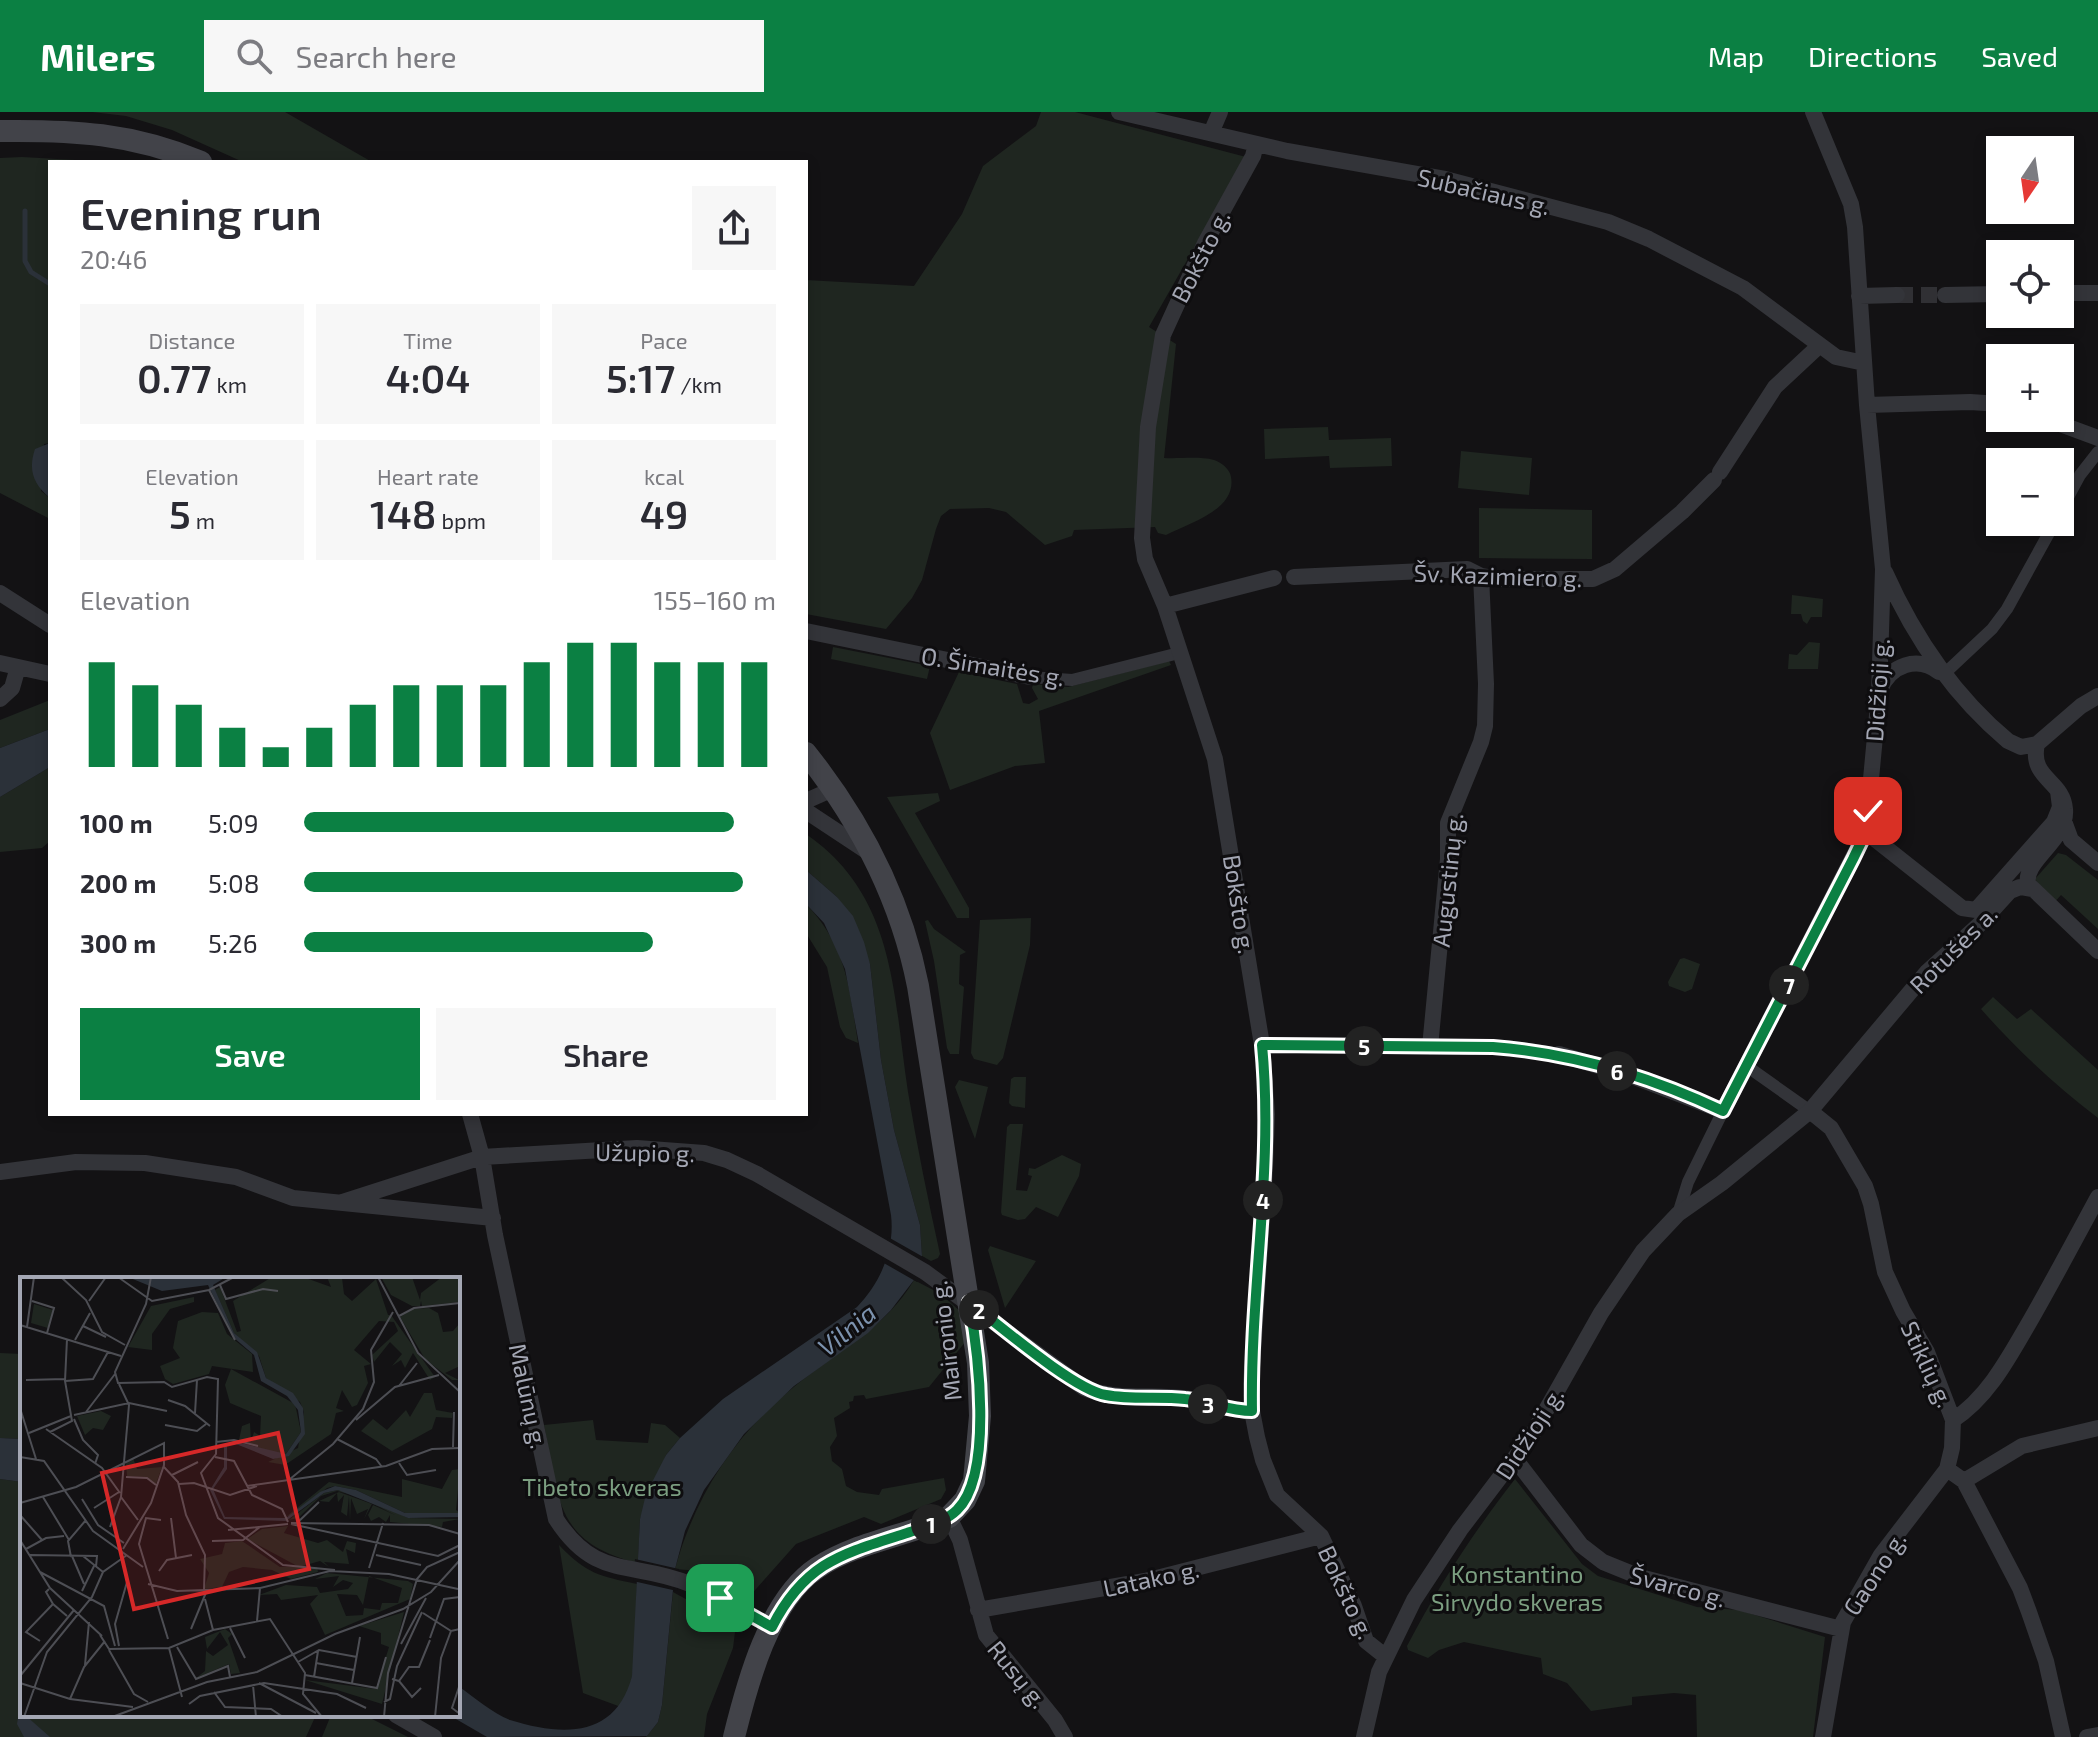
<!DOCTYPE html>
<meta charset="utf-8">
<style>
body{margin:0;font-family:"Exo 2",sans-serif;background:#f7f7f7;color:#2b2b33;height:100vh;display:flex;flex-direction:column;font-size:30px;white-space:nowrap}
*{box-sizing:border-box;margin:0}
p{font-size:26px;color:#7c7c81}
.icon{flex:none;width:44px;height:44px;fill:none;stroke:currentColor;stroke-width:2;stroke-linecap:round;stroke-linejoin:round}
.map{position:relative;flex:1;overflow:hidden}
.sheet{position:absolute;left:48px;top:48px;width:760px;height:956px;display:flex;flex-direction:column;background:#fff;border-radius:0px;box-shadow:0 4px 12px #0003}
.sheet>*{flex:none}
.needle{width:52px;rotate:193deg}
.fabs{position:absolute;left:1986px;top:24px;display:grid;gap:16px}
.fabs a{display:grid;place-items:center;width:88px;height:88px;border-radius:0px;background:#fff;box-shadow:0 4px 12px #0003;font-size:40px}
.pin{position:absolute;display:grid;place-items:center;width:68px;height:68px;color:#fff;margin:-34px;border-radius:16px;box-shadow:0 4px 12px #0006}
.km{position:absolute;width:40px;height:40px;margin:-20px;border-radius:50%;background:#222;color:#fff;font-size:22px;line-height:40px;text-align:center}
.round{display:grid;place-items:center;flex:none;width:84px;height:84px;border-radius:0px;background:#f7f7f7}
.headline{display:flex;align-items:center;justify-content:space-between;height:136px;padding:0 32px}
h1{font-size:44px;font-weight:600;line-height:60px}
.figures{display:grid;grid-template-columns:repeat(3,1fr);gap:12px;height:136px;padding:8px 32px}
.figures div{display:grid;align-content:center;border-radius:0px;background:#f7f7f7;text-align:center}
.figures b{font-size:40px;font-weight:600}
.figures small{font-size:22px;font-weight:400}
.figures p{font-size:22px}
.chart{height:224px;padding:16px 32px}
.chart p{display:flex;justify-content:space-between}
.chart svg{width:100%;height:144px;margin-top:8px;stroke:#0b8043;stroke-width:6}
.cta{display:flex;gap:16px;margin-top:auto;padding:16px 32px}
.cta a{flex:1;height:92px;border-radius:0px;background:#0b8043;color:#fff;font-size:32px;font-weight:600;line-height:92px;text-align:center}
.cta a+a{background:#f7f7f7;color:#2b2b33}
ul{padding:0 32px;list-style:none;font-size:26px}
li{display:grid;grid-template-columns:128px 96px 1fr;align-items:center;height:60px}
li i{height:20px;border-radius:10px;background:#0b8043}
header{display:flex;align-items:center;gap:48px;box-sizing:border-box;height:112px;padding:0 40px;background:#0b8043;color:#fff}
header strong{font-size:38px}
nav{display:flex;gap:44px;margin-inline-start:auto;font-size:28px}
.search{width:560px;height:72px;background:#f7f7f7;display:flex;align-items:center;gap:20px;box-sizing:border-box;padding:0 28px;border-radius:0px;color:#7c7c81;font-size:30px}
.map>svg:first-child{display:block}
.green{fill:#1f2620}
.water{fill:#2b3139}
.pier{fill:#131214}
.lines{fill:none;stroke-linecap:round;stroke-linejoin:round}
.stream{stroke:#2b3139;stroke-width:5}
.minor-tunnel{stroke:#303034;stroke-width:16;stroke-dasharray:16 8;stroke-linecap:butt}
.pedestrian{stroke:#333439;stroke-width:12}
.minor{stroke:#333439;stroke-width:16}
.secondary{stroke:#424349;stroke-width:22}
.route-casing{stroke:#fff;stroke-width:16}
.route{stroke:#0b8043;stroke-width:10}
.labels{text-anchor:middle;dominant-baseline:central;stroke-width:6;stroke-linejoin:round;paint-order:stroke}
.street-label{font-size:24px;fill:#a4a7b4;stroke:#0e0d0f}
.park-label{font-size:24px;fill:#7c9f81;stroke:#0e0d0f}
.water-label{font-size:26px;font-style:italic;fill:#7c92ae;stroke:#0e0d0f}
.inset-road{fill:none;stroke:#4d4e54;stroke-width:2}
.view{fill:#d62828;fill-opacity:0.15;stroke:#d62828;stroke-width:4}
.inset-edge{fill:none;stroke:#a4a7b4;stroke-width:4}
</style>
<header>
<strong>Milers</strong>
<div class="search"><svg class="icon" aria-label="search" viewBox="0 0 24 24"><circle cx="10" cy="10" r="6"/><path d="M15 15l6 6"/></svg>Search here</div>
<nav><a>Map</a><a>Directions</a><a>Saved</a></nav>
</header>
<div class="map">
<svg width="2098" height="1625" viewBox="0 0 2098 1625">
<rect width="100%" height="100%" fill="#131214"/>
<path class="green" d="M92,0h193l87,50h-129l-71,-32 -46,-14z
M1041,0h34l171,45 -97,170 27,17 -12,114c15,1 35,-2 50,2 7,2 16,9 17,17 6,33 -42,46 -65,58l-8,-2 -3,-6 -81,3 -2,6 -27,9 -39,-33 -17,-4 -39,1 -9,7 -5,13 -14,51 -10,18 -26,31 -80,-15v-334l108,6 48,-72 21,-48 53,-40z
M22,45l89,5h-61v281l-6,1 -3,47 9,7v21l-50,-26v-335z
M1328,315l1,13 62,-2 1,28 -62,2 -1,-12 -64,3 -1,-30z
M1461,339l71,7 -3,37 -71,-7z
M1479,396l113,2v49l-113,-1z
M1792,483l31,4 -1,18h-11l-4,7 -4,-3 -2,-7h-10z
M1809,530l11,1 -2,26h-30l1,-15 8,1z
M833,535l97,19 -3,13 -96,-20z
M1169,549l2,4 -132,46 6,52 -30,3 -65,24 -20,-57 29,-61 58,12 6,19 6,1 9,-5 -6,-11 1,-4 35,3z
M50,588v29l-50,19v-28z
M50,655v74l-8,7 -42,4v-55z
M938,681l2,8 -25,12 54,95v10h-12l-70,-121z
M806,722c90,62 87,160 102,258 9,54 20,108 32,162l-2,4 -7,3 -9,-5 -2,-31 -26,-95 -13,-70 -11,-96 -33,-67 -31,-27z
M2058,741l8,2 32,25v49l-37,-34 -8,9 -18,-25z
M806,792c41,43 43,83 52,139l-12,-5 -6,-11 -13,-60 -21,-34z
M1031,806l-1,27 -27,113 -6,7 -23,-6 -3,-6 9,-133z
M928,808l6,9 32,23 -6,3 -1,29 5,3 -5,67h-9l-3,-6 -13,-87 -9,-40z
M1684,846l16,6 -8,25 -7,3 -16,-6 -1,-4 12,-23z
M1993,885l24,22 14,-10 67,61v48c-42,-32 -82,-69 -117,-109z
M1014,965h12l-1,31 -13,-2 -3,-3 2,-24z
M959,968l29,7 -13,52 -20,-52z
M1010,1012h13l-7,66 11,1 5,-15 -4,-1 1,-7 6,1 27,-14 19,9 -2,12 -21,41 -22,-10 -11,12 -7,1 -16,-5 -1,-3 6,-85z
M990,1134l46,15 -31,47 -17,-58z
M914,1168l27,14 22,20 3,27 -37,46 -63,12 -2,-4 -10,1 -1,5 -4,1 1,6 -16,10 3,18 -7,11 2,14 10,8 4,17 11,6 22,3 3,-6 62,-11 2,12 -5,9 -60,25 -17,-7 -68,27 -47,53 -50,-26 -24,-2c20,-73 60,-135 120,-183 41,-34 91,-58 119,-106z
M0,1241l22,1v85l-22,-1z
M593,1308l3,20 52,3 3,-20 14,2 15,13 -14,17 -26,64 -2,44c-84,-20 -79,-66 -94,-138z
M0,1367l22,3v233h294l-10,22h-306z
M1515,1367l67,85 16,12 99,31 42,3 86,27 -12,100h-116l-1,-42 -22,-2 -42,4v8l-41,6 -24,-28 -24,-9 -2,-16 -77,-16 -25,8 -11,8 -20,-8 -1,-4c32,-61 66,-113 108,-167z
M559,1433c28,29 40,31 78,39 -2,40 4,88 -16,123l-38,-14z
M673,1480l56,31 6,9 -2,16 -26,66 -3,23h-58l12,-15 4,-17z
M331,1603h33l44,22h-86z"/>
<path class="water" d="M50,331v55c-17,-14 -22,-28 -15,-49z
M50,617v38l-50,30v-49z
M806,758l31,27 16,19 11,26 6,22 11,96 13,70 26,95 2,31 -8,24 -23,30 -23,23 -74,53 -50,48 -40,56 -19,41 -10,38 -13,136 -4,17 -11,14 -160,1 -38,-22h9v-29c16,11 34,27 52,34 55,17 106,17 122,-44l8,-157 6,-25 20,-39 14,-17 43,-39 134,-92c24,-25 38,-58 34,-92l-46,-246 -21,-46 -18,-19z
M0,1326l22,1v43l-22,-3z
M25,1603l25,22h-26l-7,-13 1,-6z"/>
<path class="pier" d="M888,1125l37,21 -8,24 -35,-20z
M635,1447l44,10 -2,22 -44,-10z"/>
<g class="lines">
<path class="stream" d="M25,99v50l6,11 19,12"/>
<path class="minor-tunnel" d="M1897,183h48"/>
<path class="pedestrian" d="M2060,400l20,-37 18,-23
M1943,563l49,-46 15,-20 48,-87
M1030,565l42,3 107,-27
M1471,935l58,2 30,5
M1748,955l62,44
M1678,1102l10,-32 35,-71"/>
<path class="minor" d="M1119,0l168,39 158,28 163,43 41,17 94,49 93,69 28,6
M1211,21l9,-21
M1256,32l-3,12 -48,87 -42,92 -15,92 -6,111 3,21 20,47 50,153 47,286 5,69 -2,54 -14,216 1,27 5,26 6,23 14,35 44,41 33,70 12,35 20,16
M2060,181h38
M1945,183l55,-1
M1859,184l38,-1
M1867,293l103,-3 30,2
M2044,306l54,20
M1720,360l55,-85 45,-42
M1885,460c29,65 68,123 123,169l13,6 16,-3
M1294,465l173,-8 14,7 18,3h94l22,-10 67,-57 32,-32
M0,481l50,32
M1165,494l109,-28
M806,519l224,46
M0,551l50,11
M1880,578c10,-25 38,-35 59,-18
M0,587l12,-11 6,-21
M2037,632c-8,35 26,36 28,65 3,31 -42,51 -37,75l70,67
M2037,632l44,-38 17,-10
M806,689l27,-12
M806,699l62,41
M2064,709l7,19 27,23
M1866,720l96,76 14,2 78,-88 6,-15 -2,-16
M1262,933l209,2
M1430,935l18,-188v-36l33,-81 4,-16 1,-42 -5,-108
M1559,942l73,22 91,35 143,-279 13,-138 4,-125 -16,-164 -12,-178 -4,-23 -38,-92
M1810,999l21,17 34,58 6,18 14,68 18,39 24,41 26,68 -1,28 -5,21 -66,86 -38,67 -20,115
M470,1002l12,43 13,78 61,284c40,62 75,41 134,65 28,11 55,28 82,43
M0,1060l76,-10 69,1 91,14 57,21 200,20
M342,1090l140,-45 155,-9 67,5 23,7 30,14 168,98 159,116c34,14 71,5 106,11 21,4 40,12 62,12
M1953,1308c33,-21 54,-59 73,-92 25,-43 48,-87 72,-131
M1515,1347l66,86 22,17 37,15 201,52
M1947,1357l17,12 56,107 9,24 17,49 17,76
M1964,1369l58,-35 76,-18
M949,1405l11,23 26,95 69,85 10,17
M978,1498l167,-29 176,-45
M396,1603l38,22
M1364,1625l15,-65 35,-72 46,-70 72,-95 69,-122 42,-62 35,-37 44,-31 88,-72 117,-139 54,-49 29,-32 10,-4 11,2
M2087,1625l11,-2"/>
<path class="secondary" d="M0,19c73,-1 132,2 201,31
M734,1625c13,-53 35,-137 83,-169 39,-26 90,-32 132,-51l16,-17 9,-19 6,-65 -2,-53 -60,-377c-17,-86 -57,-164 -112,-233"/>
</g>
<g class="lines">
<defs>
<path id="route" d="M720,1486l52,29c33,-65 70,-73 135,-94 16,-6 37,-10 50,-23 37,-36 21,-160 12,-208 29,22 105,88 137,93 26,5 53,1 79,4 23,2 44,12 67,12 -2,-122 22,-243 10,-366l231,2c79,6 158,30 230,64l130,-252 13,-27 2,-21"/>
</defs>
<use href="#route" class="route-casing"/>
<use href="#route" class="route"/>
</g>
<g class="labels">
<g class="street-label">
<text transform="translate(1484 79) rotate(13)">Subačiaus g.</text>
<text transform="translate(1200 144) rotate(-63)">Bokšto g.</text>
<text transform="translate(1498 463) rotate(2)">Šv. Kazimiero g.</text>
<text transform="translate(993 554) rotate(9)">O. Šimaitės g.</text>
<text transform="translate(1877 578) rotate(-86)">Didžioji g.</text>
<text transform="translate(1447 768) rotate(-84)">Augustinų g.</text>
<text transform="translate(1240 792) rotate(81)">Bokšto g.</text>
<text transform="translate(1953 837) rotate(-45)">Rotušės a.</text>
<text transform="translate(645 1040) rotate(1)">Užupio g.</text>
<text transform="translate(945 1229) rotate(-97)">Maironio g.</text>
<text transform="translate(1928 1252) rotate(65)">Stiklių g.</text>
<text transform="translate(529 1284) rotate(78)">Malūnų g.</text>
<text transform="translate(1529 1321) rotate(-57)">Didžioji g.</text>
<text transform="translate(1874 1461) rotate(-57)">Gaono g.</text>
<text transform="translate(1151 1466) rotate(-12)">Latako g.</text>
<text transform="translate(1678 1474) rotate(15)">Švarco g.</text>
<text transform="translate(1347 1480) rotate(65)">Bokšto g.</text>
<text transform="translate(1018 1562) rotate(51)">Rusų g.</text>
</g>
<g class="park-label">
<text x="602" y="1374">Tibeto skveras</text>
<text x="1517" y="1461">Konstantino<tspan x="1517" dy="28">Sirvydo skveras</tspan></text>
</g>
<g class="water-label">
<text transform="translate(846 1217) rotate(-39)">Vilnia</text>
</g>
</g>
<g transform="translate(20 1165)">
<rect width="440" height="440" fill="#131214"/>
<path d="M252,0h31l28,10 -4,-10 15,1 2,16 8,7 24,-22 12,36h3l44,62 -5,3 -17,-27 -8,15 -4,-8 -9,6 10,-12 -12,-12 -16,20 -2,-7 26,-24 -4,-9 -15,-1 -25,29 17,14 -7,2 4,17 -11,22 -5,2 -10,-17 -6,18 8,3 -8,2 -5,21 -46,31 -17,-3 30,-14 6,-36 -4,-10 -34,-24 -7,-22 -25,-23 -19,-43 5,-3 17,45 4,-1 -8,-30zM361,0h31l8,23 1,-7 21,-16h18v25l-38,4 -1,-5 -1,5h-8l-21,-11zM174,20v5l-24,7 -18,25v16l-24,-3 23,-41zM14,27l19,6 -5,18 -17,-5zM409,31l9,5 5,19 10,-1 7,-8v43l-15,7 14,7h-7l-27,-21 -25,-42 13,-8zM182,35l16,1 9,21 25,20 1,18 -41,-6 -3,8 -36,10 -8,-5 -5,-13 20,-8 -7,-10 5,-27zM211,92l64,35 6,28 -15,22h-13l-34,-14 3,-14 8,-3 1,19 3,-10 6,4 1,-20 -31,-13 -5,-18zM404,116h8l4,17 17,3 -1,5 -16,-1 -4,12 -40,22 -31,-20 12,-12 14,11 19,-20 4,7zM81,134l10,5 -8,14 -10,-2 -8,7 -8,-19zM113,181l4,11 25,-2 -6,17 -9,-7 -20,-1 -1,-13zM440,192l-4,41 4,3h-55l-49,-23 -21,-4 -8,2 -34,27 -6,1 42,-34 73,15v-18l40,10 10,-19zM318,213l20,4 50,24 52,1 -17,3 -1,5 -52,-5v-7l-4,7 -7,-5 -8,4 -3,-6 5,-10 22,10 -35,-18 -23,-6 -16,5 -23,22 -9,2 35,-27zM319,215l33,12 -8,15 4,-10 -11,5 -6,-16 -1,23 -1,-25 -2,20 -6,-4 3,-17 -6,7 -1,-9 -8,9 -10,-1zM268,249l-4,7 34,10 9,-3 16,12 4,-11 9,2 -1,10 -9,-4 3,15 -25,-2 5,5 -9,-6 -21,6 -52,-28 15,-10zM222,264l38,26h37l1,5 -27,7 -19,-9 -29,-3 -14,5 -7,15 -18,2 5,-16 -9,-14 22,-5 3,-11zM307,296l81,8 5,3 -3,15 -85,36 -15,-31 8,-9 -37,5 -4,-6 -18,1 27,-10 31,2 3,6 28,-4 5,-6 -10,-3 -10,7 6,-11 -24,3zM349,299l33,12 -4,15h-16l-2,7 -16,-2 -1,7 -17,1 -9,-22 20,1 6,10zM384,335l-22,92 -77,-24 71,9 13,-42 -8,-3v-11l-22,-7zM205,352l7,5 -4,4 12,35 -9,1 -2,-10 -33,14 9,-7 1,-20 7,5 15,-11 -8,-13 -13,17 -2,-12z" fill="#1f2620" fill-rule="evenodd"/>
<path d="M108,0h98l-13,8 21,48 23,19 9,26 27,15 10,15 2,26 -16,22 -16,3 -37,-15 -9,2v23l-14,20 12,28 61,1 34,-26 15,-6 21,4 49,23h55v4l-52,1 -70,-28 -14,3 -38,28 -62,-2 -14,-29 14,-23v-22l9,-4 53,13 15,-22 -3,-22 -11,-14 -26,-15 -7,-26 -21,-18 -25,-52 -46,6z" fill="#2b3139"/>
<path class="inset-road" d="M41,0l25,23 16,32 23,13M98,0l34,24 57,-11 25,-13M131,0l-5,27 -31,68 3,11 46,-1 8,5 35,-10 11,2 -2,75 -15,19 17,45 65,47 52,5M358,0l40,76 42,39M200,8l6,14 37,-10 15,2M189,13l26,50M12,24l22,7 -7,25M69,24l17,-24M379,39l15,-8 46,-5M0,48l101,31M63,49l23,11M7,50l7,-50M55,63l15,-27M6,103l39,-1M45,104l28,-2 15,-27M99,107l10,21 -5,57M379,109l18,-23M148,123l17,6 25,20M0,131l16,51M66,135l29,-38M175,136l2,-33M54,138l55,-12 38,8M54,142l9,21 15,15 -3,9M336,143l39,-33 44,-12M145,148l32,6 9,-7M26,152l56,39 18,25M30,155l22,-11 -7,-40 2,-42M9,156l42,-17M317,162l39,20 6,8M196,165l18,-2 24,6M433,170l1,-35M0,180l24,4 49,70 50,36M195,180l19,4 18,34 30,14 6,13M104,185l-3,35 17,23M379,186l8,12 29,-5M143,189l15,16 8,33 19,40 -1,35M152,198l26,-13M106,200l21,1 9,7M270,202l43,-35 30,-35 11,-27 -3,-32 22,-38M159,207l15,-1 36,12 27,-9M227,209l139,-20 46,-17 28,-1M23,220l26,43M62,222l16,26 26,18M0,226l56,-16 88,-44v22l-13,38 -28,46M74,231l25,-16M0,238l22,25M151,241l5,40M141,243l-15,-2 -7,26 29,95M271,246l138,2 31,9M277,246l22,-21M271,247l147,32 22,-11M90,250l11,-30M208,253l60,-6M0,263l30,48 52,48M192,264l31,-1 17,-13M6,272l20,-11 18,-2M10,278l67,1 -1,11M356,278l45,10M52,279l12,28M63,279l20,16M51,280l-3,-16 18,-21M349,291l14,-45M139,294l8,-11 25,-5M20,295l64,34 11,40M128,307l29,7 83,-3M29,312l-3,3 7,12 14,12M62,314l12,-25M185,322l8,31M403,336l28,18 9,-2M237,344l3,-33 70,-17 59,3 69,15M210,351l15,30M171,352l16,-39M80,358l9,14 60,-1 44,-18 57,-11 35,54 -2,21 19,23M410,361l14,-39 16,-2M20,364l-14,-9 27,-28M381,367l25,-46M99,369l-4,-22 12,-42M157,370l19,32 32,-13 2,11M149,371l13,49M89,373l25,44 14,8M278,385l21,-12 38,7M296,386l38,7M65,388l4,-43M285,398l72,13 9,-31M0,399l54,-66M294,400l4,-26M372,402l7,2 10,-14h10l11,-27M379,404l13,16 9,-9M0,406l50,16 63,8M239,406l57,30M332,406l8,-46M233,408l3,32M194,415l11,15 46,2 12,8M50,422l14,-32 21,-26M364,425l6,-3 7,-33 25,-54M169,427l11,-8 64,-13 73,11 29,14M440,437l-8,-6 8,-24M4,440l23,-65 45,-55 11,-25 24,-17M92,440l95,-35 50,-10 78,-38 68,-25 28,-17 29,-32M364,440l4,-44 29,-94 10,-12 33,-15M415,440l6,-59 10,-27"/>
<path class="view" d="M258,156l31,136 -175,40 -32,-136z"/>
<rect width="440" height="440" class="inset-edge"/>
</g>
</svg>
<div class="fabs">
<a><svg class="needle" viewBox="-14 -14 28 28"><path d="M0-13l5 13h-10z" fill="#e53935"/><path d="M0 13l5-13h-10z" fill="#7c7c81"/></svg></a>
<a><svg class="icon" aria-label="locate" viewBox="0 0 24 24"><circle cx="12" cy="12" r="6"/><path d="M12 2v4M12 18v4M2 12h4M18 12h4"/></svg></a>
<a>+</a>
<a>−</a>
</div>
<div class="pin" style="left:720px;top:1486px;background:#1e9e55"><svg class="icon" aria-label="arrive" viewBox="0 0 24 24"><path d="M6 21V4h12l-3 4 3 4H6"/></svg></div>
<div class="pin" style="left:1868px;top:699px;background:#d93025"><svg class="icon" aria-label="check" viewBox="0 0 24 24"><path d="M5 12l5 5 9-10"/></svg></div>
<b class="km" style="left:931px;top:1412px">1</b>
<b class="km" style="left:979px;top:1198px">2</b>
<b class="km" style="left:1208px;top:1292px">3</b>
<b class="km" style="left:1263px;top:1088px">4</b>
<b class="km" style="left:1364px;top:934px">5</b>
<b class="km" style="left:1617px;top:959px">6</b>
<b class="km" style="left:1789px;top:873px">7</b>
<section class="sheet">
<div class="headline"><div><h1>Evening run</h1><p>20:46</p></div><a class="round"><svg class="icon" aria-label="share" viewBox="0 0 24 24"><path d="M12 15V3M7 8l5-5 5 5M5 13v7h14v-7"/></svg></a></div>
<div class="figures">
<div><p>Distance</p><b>0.77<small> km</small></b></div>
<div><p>Time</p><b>4:04</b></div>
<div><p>Pace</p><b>5:17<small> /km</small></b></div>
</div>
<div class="figures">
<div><p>Elevation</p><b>5<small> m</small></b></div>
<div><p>Heart rate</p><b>148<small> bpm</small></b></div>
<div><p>kcal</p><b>49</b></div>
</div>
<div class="chart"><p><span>Elevation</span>155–160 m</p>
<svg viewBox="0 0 160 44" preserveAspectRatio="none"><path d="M5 44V12M15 44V19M25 44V25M35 44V32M45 44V38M55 44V32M65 44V25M75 44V19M85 44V19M95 44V19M105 44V12M115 44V6M125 44V6M135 44V12M145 44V12M155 44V12"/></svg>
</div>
<ul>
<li><b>100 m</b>5:09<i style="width:91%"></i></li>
<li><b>200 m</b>5:08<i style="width:93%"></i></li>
<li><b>300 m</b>5:26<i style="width:74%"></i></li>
</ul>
<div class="cta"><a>Save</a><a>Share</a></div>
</section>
</div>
